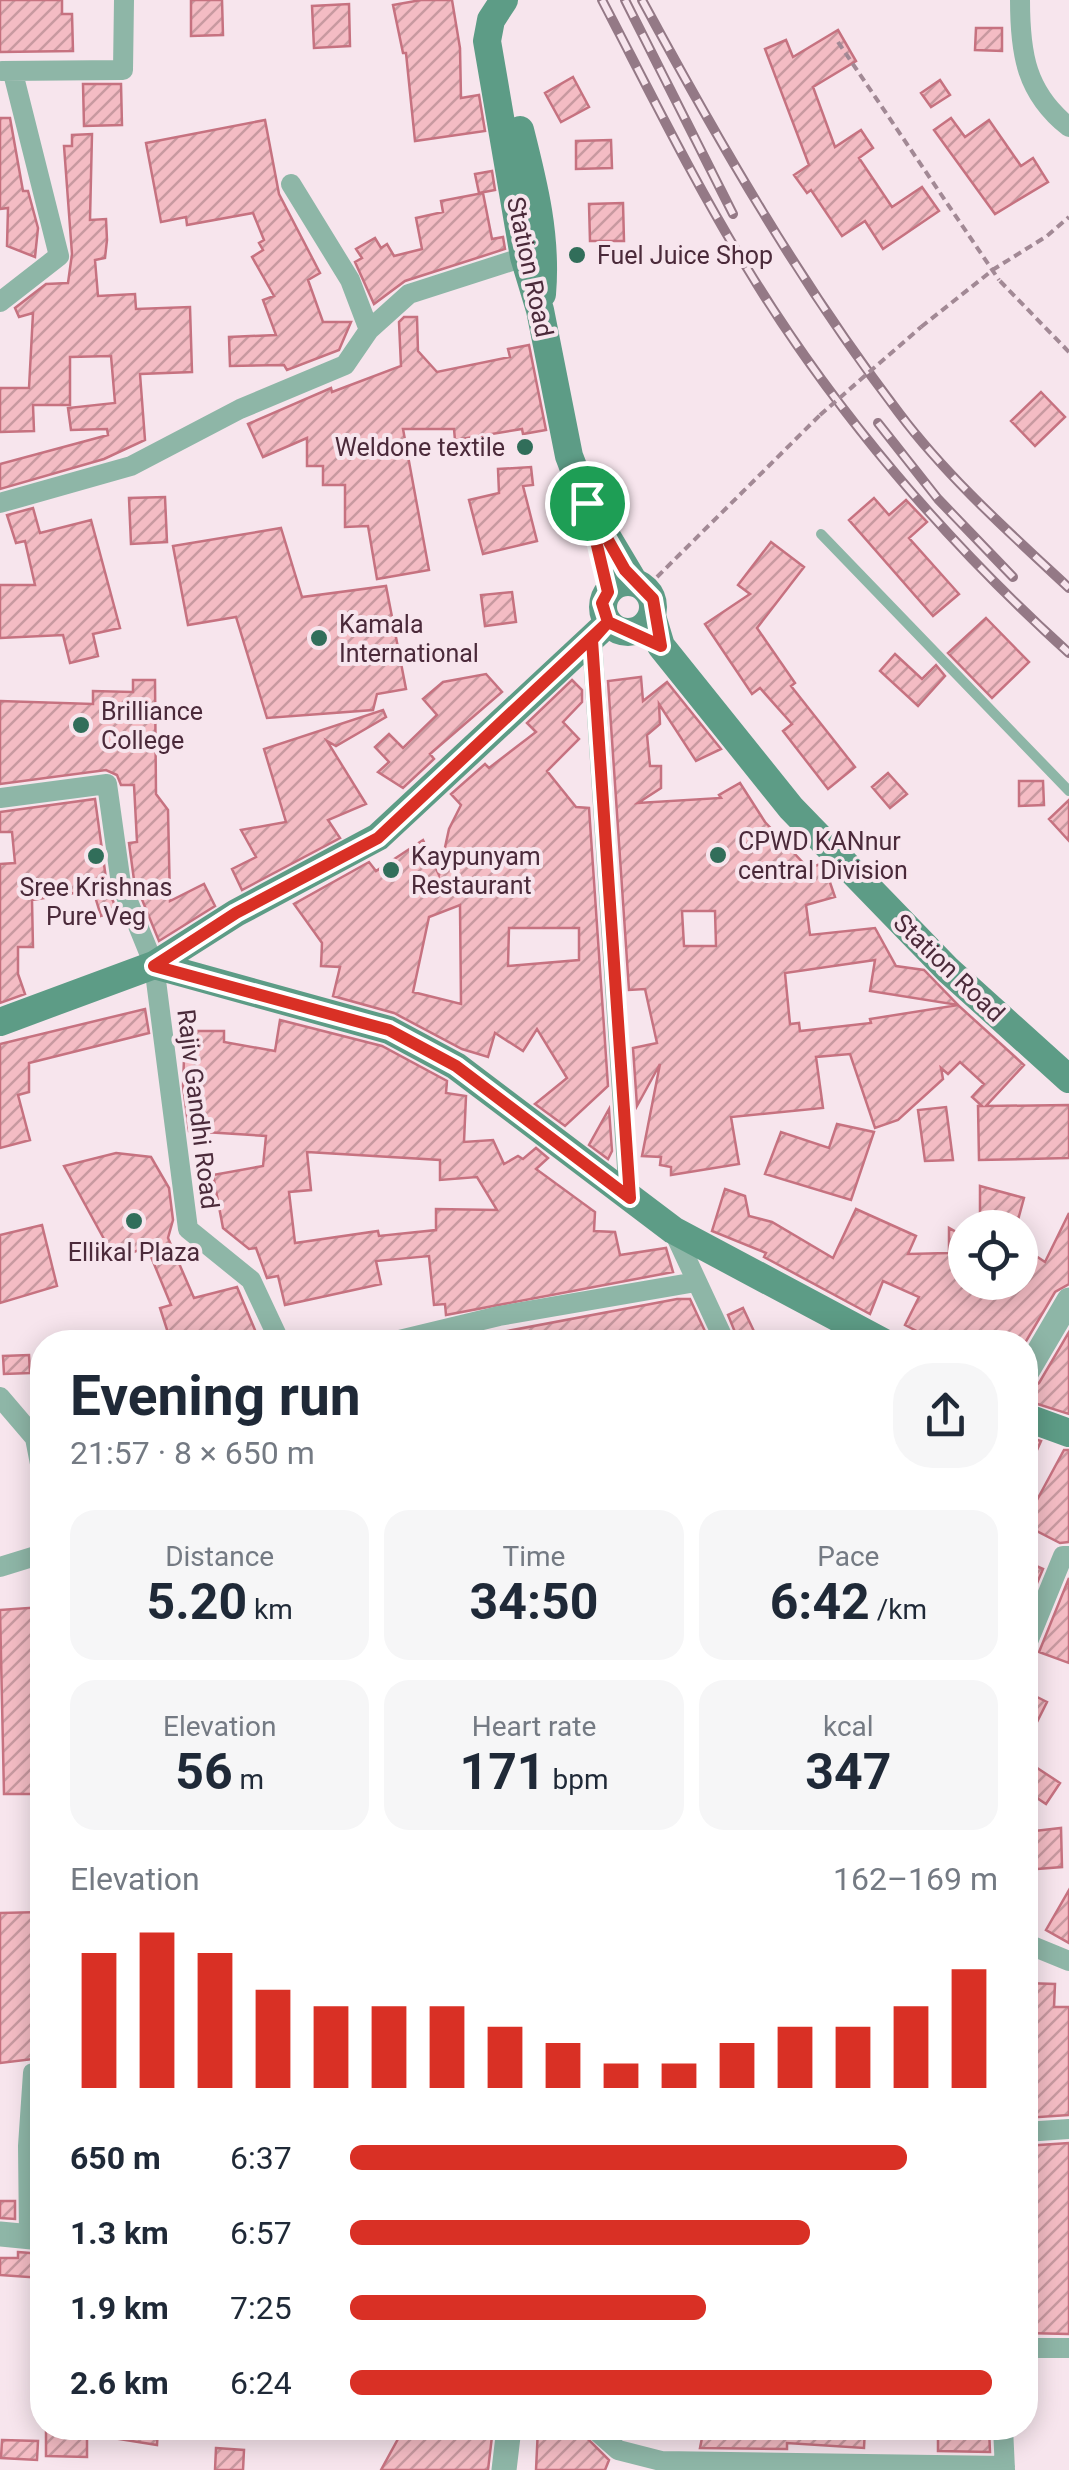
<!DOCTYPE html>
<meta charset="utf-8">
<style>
body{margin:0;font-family:Roboto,sans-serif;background:#f6f6f7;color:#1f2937;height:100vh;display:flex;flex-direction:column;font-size:38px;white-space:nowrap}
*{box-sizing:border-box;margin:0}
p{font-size:32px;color:#747a83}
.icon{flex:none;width:55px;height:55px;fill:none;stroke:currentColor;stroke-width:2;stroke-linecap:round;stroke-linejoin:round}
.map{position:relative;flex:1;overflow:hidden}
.details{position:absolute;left:30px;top:1330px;width:1008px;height:1110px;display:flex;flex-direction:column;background:#fff;border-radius:40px;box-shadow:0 5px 25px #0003}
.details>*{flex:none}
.fabs{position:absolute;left:948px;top:1210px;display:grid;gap:20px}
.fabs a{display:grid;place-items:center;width:90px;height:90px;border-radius:50%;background:#fff;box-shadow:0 5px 25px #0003;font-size:50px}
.pin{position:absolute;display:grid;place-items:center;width:85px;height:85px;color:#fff;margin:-42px;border:5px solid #fff;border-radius:50%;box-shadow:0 2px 10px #0007}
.round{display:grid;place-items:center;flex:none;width:105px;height:105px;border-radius:40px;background:#f6f6f7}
.head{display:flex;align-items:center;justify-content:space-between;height:170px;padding:0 40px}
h1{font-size:55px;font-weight:700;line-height:75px}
.metrics{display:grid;grid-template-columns:repeat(3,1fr);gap:15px;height:170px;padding:10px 40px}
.metrics div{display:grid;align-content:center;border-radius:25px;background:#f6f6f7;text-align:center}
.metrics b{font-size:50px;font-weight:700}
.metrics small{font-size:28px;font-weight:400}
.metrics p{font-size:28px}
.chart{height:280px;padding:20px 40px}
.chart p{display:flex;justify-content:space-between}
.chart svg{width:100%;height:180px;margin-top:10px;stroke:#d93025;stroke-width:6}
ul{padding:0 40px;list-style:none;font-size:32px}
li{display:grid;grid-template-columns:160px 120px 1fr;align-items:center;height:75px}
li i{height:25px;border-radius:12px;background:#d93025}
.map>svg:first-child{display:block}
.building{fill:url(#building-hatch);stroke:#c67280;stroke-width:2.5;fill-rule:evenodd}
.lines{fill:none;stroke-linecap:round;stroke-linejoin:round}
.path{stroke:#a28995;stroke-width:4;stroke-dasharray:8 5;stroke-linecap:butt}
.service{stroke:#8eb6a7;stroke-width:10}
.minor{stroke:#8eb6a7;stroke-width:20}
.tertiary{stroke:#8eb6a7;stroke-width:25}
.secondary{stroke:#5d9c86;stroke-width:28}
.rail-casing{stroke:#947986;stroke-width:10}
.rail{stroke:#f7e5ed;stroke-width:6;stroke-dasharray:19;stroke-linecap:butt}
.path-bridge{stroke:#a28995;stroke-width:4;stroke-dasharray:8 5;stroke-linecap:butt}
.route-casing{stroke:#fff;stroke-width:20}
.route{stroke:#d93025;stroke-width:12}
.poi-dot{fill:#316e5a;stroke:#f7e5ed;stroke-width:4}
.labels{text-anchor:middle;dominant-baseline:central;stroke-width:8;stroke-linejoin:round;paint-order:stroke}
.poi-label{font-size:25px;fill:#4b2a3a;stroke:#f7e5ed;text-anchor:start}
.street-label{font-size:25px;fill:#4b2a3a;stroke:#f7e5ed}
</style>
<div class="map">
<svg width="1069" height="2470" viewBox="0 0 1069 2470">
<defs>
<pattern id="building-hatch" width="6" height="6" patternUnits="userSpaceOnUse" patternTransform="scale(2.5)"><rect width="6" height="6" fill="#f4bcc4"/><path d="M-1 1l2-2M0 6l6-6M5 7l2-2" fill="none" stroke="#c899a0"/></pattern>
</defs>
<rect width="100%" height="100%" fill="#f7e5ed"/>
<path class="building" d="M0,0h62v14h10l1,37 -73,1z
M191,0h31l1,35 -32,1z
M421,0h31l8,48 1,50 18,-3 6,36 -70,10 -9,-88h-3l-10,-48z
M349,4l1,42 -36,2 -2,-42z
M976,28h26v23l-27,-1z
M838,30l18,31 -43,26 22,60 26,-17 12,18 -14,10 33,49 30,-20 17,24 -56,38 -18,-28 -23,15 -31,-46 -4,3 -13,-18 15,-10 -44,-116 21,-9 7,17z
M573,77l16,30 -28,15 -16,-29z
M940,80l10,15 -19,12 -10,-14z
M83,84h38l1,41 -38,1z
M0,118h10l13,73h5l10,37 -3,29 -28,-11 1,-38 -8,1z
M951,118l14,19 24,-17 32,46 12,-8 15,24 -53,32 -61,-84z
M265,120l14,74 41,79 -12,7 15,42h28l-12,28 -52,20 -3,-5 -54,1 -1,-29 47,-2 -13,-35 11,-4 -22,-39 11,-7 -4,-7 5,-3 -11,-27 -66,12 -1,-8 -25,5 -15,-79z
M92,134l-2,86 16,-1 1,21 -2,18 -10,2 3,36 37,-2 1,15 54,-2 2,65 -52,2 5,66 -41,19 -104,30v-25l108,-29 -1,-6 -36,1 -3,-22 47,-5 -4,-47 -41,1v48h-37l1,26 -34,1v-44h29l4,-75 -14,4 -4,-9 31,-24 22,-1 4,-29 -8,-108h8v-11z
M611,140l1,28 -36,1v-28z
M492,171l3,19 -16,3 -4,-19z
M483,193l9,46 11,-2 2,12 -100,32 -31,23 -19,-42 7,-4 -6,-9 19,-11 6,10 6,-4 7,12 28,-7 -6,-31 27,-6 -2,-11z
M623,203l1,38h-34l-1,-37z
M404,317h13l1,34 19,21 73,-15 -2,-8 21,-4 17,85 -23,4 -1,-5 -67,11 -1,-11h-51l26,141 -52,9 -9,-53 -23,1v-42h-22v-19h-16v-28l-44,19 -15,-33 83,-36 1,4 69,-26 -2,-44z
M1041,392l24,25 -30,29 -24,-25z
M531,467l2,18 -10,1 14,55 -54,13 -14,-54 30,-7 -1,-24z
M165,497l2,45 -36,2 -2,-46z
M874,498l15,17 17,-15 21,22 -18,16 50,56 -26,22 -84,-96z
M33,508l7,25 51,-13 29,108 -27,6 5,22 -28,7 -7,-28 -63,3v-53h35l-10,-44 -9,2 -9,-28z
M281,528l21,69 84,-11 20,103 -29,5 -4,16 -106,8 -31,-101 -48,8 -15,-79z
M771,542l33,25 -47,61 38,55 -4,3 64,81 -27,22 -45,-58 9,-7 -32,-36 -8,6 -47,-70 45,-30 -12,-9z
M512,592l4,30 -31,4 -4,-31z
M986,618l43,44 -37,36 -44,-45z
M895,654l27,25 14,-14 9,11 -27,30 -38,-35z
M486,674l16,18 -72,62 4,5 -31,29 -25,-16 11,-10 -14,-15 14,-13 14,14 34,-33 -14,-16 20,-17z
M641,677l2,24 24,-19 54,67 -25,12 -37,-57 1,20 -13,11 3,31h11v22l-23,15 83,-5 -2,-3 21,-12 25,39 43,46 13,-4 4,4 10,29 -29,8 4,30 65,-7 21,38 28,4 34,35 -88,-14 5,-31 -90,13 5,51 9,-1 1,8 71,-8 -1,-4 88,-14 66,60 -38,41 83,-1v53l-90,2 -1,-54h4l-10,-9 12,-13 -24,-22 -12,12 -7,-6 2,11 -45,41 -23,8 -25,-74 -34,3 7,51 -92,9 8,47 -68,11v-8l-11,-2 1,-8 -19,-1 18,-92 -23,42 -4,-58 24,-5 -12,-54 -16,1 -21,-309zM682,911h33l1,35h-32z
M133,680h22l1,114 12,16 2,91 34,-17 11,22 -56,35 -25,-61 -5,-37 8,-1 -3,-57h-13l-4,-10 -11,-5 -106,14v-83l93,3v-13l40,1z
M572,680l10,10v12l-19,20 16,17 -32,32 29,36 13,1 19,278 -43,40 -30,-22 32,-26 -30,-49 -14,22 -28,-18 -7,24 -26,-8 -68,-36 -61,-17 7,-29 -19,-1 1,-23 -28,-39 75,-42 7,9 47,-31 16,35 10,-46 12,-24 -10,-11 34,-30 4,4 47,-36 -9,-9zM460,905l1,99 -48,-12 16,-75zM509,928h70v32l-71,6z
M383,710l3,7 -50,29 -9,-5 39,63 -38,16 12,18 -98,52 -10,-21 24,-12 -15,-27 45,-8 -22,-73z
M888,773l19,21 -17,14 -18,-21z
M1019,781h24l1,24 -25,1z
M95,799l12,87 10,25 -16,5 -8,-26 -61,10 1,47h-15v27l7,20 -25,9v-139l15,-1 -3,-31h-12v-20z
M1069,800v41l-20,-22z
M145,1009l4,24 -120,30v29l-11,3 12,45 -30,8v-104z
M280,1020l102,26 65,35 -1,12 20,3 -2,46 29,-2 11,24 14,-8 5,3 13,-11 12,10 -12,11 59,43 -1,19 21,1 5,23 46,-7 7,24 -227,43 -1,-11 -11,1 -5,-49 -53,5 5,23 -96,21 -7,-29 -11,2 -11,-30 -7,1 -26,-21 -10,-53 50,-9 3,-30 -77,-5 -6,-45 2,-55h39v11l51,9zM307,1152l133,8v20l37,-3 20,33 -61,-1v21l-57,6 -1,-5 -83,12 -6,-51 22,-2z
M946,1107l7,53 -28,1 -7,-51z
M609,1109l3,42 -4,8 -19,-14z
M837,1124l37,8 -23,68 -86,-26 16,-42 48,16z
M116,1153l35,4 18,31 4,32 -5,18 26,60 43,-11 23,55h-89l-11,-34 11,-3 -24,-58 -32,12 -51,-93z
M980,1186l44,12 -6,22 -11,-3v11h-27z
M725,1189l20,7 4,20 23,6 61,36 23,-49 60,27 -8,18 41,-1v-25l16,9v45h55v-13l7,4 9,-17 9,6 24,-49v71l-14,8 -30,51 -87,-1 -33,-17 14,-28 -36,-16 -13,33 -106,-57 2,-4 -54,-22z
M42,1225l15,61 -57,17v-68z
M677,1299h13l20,43h-43l11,-5 -24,5h-205z
M743,1308l16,34h-20l-11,-27z
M1069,1332v82l-44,-14v-9l14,-8z
M29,1355l1,18 -26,1 -1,-18z
M1025,1436l16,5 -16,36z
M1064,1450h5v92l-9,1 -35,-18v-18l6,4z
M1025,1561l18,8 -11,26 -7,-3z
M1069,1578v85l-30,-11z
M42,1607v187h-38l-4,-184z
M1025,1691l22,11 -22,44z
M1025,1760l35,23 -14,21 -21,-14z
M1061,1828l1,39 -37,3v-38z
M1069,1890v53l-23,-13z
M42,1912v146l-42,5v-150z
M1025,1983l30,1 -1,23h15v108l-44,3z
M1069,2143v191l-44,-1v-187z
M0,2201h15v18l-15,-1z
M18,2252l24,2v24l-42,-3v-17h18z
M46,2428h41v29l-41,-1z
M100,2428h58l-1,17 -57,-9z
M404,2428h89l-5,42h-107z
M538,2428l42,3 29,29 -4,10h-69z
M704,2428h161l-1,20 -77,-5v6l-87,-1z
M938,2428h51l1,24 -52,-1z
M2,2440l36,1 -1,19 -36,-2z
M216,2448l28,2 -1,20h-28z"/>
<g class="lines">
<path class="path" d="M838,42l161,238
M1000,281l69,71
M921,327l73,-58 53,-33 22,-19
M657,577l163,-162"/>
<path class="service" d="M821,534l248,257"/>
<path class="minor" d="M1020,0c0,54 6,93 49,127
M2,71l121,-1 1,-70
M0,302l59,-46 -46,-183
M369,330l40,-36 115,-37
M0,503l131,-37 109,-57 105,-44 24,-35 -19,-50 -59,-96
M592,640l37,558
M0,798l107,-14 14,100 33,81 34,264 63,51 29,62
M673,1230l52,112
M391,1342l108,-26 197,-34
M0,1397l35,41 7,36
M0,1567l42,-13
M1025,1649l38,-93h6
M1025,1943l44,18
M1025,2132l44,-3
M29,2236l-1,-90 5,-73 9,-2
M1025,2348h44
M593,2428l25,22 43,11 344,5
M1003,2428l2,42"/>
<path class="tertiary" d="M1025,1375l44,-75
M0,2234l42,4
M504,2470l5,-42"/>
<path class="secondary" d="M504,0l-13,20 -4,21 37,216 16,53 29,146 18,47 47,79
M520,130c14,55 27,107 22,164
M603 607a25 25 0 1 1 50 0a25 25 0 1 1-50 0Z
M652,616l9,30 130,162 157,162 121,109
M154,965l235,65 67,36 217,164 210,112
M0,1022l154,-57 82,-52 142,-76 230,-214
M1025,1417l44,16"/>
<defs>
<path id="rail" d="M602,0c47,90 92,182 145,268 86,142 200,275 322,385
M625,0l108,214
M642,0c78,144 158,283 257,413 49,65 111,120 170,175
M878,423l60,76 75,78"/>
</defs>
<use href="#rail" class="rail-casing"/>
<use href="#rail" class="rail"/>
<path class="path-bridge" d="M820,415l101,-88"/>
</g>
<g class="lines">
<defs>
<path id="route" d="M587,503l21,89 -6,11 6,19 -230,216 -142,75 -82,53 235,64 67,36 174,132 -38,-558 16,-18 53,24 -8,-47 -28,-29 -38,-67"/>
</defs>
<use href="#route" class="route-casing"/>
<use href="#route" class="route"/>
</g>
<g class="poi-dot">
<circle cx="577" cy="255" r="10"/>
<circle cx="525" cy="447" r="10"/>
<circle cx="319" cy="638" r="10"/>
<circle cx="81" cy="725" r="10"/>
<circle cx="718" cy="855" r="10"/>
<circle cx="96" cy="856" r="10"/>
<circle cx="391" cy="870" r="10"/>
<circle cx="134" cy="1221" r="10"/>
</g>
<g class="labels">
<g class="poi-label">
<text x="597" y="255">Fuel Juice Shop</text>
<text x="505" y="447" text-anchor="end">Weldone textile</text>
<text x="339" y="624">Kamala<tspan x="339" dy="29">International</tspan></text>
<text x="101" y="711">Brilliance<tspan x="101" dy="29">College</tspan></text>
<text x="738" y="841">CPWD KANnur<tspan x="738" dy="29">central Division</tspan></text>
<text x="411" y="856">Kaypunyam<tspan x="411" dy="29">Restaurant</tspan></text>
<text x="96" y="887" text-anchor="middle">Sree Krishnas<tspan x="96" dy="29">Pure Veg</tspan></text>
<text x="134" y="1252" text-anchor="middle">Ellikal Plaza</text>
</g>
<g class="street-label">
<text transform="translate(530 267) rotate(78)">Station Road</text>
<text transform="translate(949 968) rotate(44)">Station Road</text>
<text transform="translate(198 1109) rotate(83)">Rajiv Gandhi Road</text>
</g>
</g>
</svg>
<div class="fabs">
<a><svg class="icon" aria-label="locate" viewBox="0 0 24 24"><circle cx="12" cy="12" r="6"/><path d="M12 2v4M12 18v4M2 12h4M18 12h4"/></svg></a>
</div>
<div class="pin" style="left:587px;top:503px;background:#1e9e55"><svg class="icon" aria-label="arrive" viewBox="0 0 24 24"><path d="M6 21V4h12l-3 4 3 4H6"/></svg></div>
<section class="details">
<div class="head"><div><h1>Evening run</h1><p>21:57 · 8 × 650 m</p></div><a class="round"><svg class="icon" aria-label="share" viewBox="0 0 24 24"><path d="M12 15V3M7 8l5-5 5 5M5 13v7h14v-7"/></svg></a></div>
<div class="metrics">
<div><p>Distance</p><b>5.20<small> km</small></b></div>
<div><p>Time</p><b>34:50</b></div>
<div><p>Pace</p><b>6:42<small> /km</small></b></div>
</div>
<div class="metrics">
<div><p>Elevation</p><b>56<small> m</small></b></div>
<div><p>Heart rate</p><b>171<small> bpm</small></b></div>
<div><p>kcal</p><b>347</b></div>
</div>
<div class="chart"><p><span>Elevation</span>162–169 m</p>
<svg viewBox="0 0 160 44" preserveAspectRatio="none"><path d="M5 44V11M15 44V6M25 44V11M35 44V20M45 44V24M55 44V24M65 44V24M75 44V29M85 44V33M95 44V38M105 44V38M115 44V33M125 44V29M135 44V29M145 44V24M155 44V15"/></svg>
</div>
<ul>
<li><b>650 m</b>6:37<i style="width:86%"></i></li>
<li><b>1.3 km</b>6:57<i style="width:71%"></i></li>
<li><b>1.9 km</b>7:25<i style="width:55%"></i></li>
<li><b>2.6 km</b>6:24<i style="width:99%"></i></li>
</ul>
</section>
</div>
